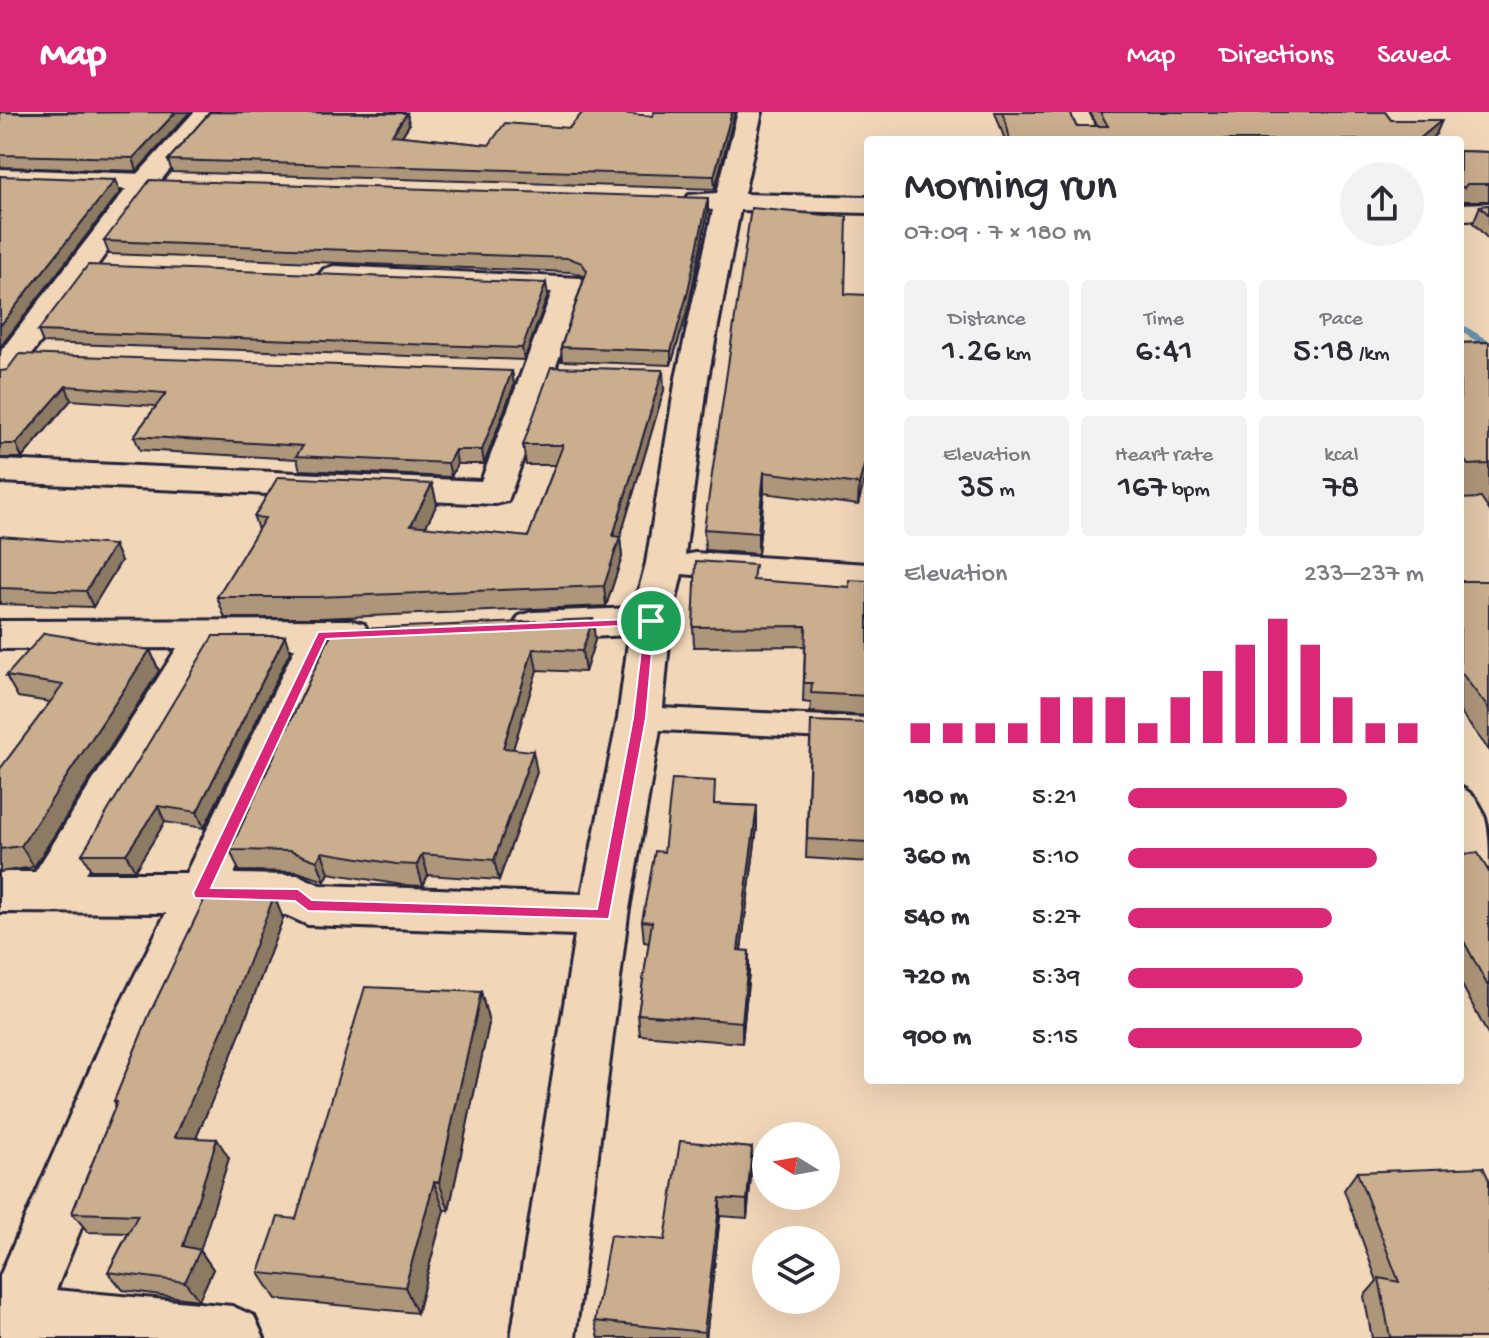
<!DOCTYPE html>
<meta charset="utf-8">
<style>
body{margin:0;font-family:"Gochi Hand",sans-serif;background:#f2f2f3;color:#2b2b33;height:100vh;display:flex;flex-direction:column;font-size:30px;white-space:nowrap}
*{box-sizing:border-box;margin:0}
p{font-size:26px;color:#7c7c81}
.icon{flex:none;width:44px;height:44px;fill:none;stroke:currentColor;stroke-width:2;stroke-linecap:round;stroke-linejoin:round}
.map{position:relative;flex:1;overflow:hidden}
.sheet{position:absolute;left:864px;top:24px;width:600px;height:948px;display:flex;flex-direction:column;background:#fff;border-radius:8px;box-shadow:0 8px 32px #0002}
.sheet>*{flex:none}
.needle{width:52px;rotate:281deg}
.controls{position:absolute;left:752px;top:1010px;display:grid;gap:16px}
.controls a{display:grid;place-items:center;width:88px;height:88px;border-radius:50%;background:#fff;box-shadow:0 8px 32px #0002;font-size:40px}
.pin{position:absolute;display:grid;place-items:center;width:68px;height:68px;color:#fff;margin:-34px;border:4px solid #fff;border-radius:50%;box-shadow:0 2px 8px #0007}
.round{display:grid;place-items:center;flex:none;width:84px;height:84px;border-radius:42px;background:#f2f2f3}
.summary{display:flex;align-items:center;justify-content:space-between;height:136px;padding:0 40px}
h1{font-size:44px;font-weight:600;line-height:60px}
.stats{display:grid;grid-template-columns:repeat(3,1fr);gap:12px;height:136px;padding:8px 40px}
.stats div{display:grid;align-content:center;border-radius:8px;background:#f2f2f3;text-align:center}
.stats b{font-size:34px;font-weight:600}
.stats small{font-size:22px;font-weight:400}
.stats p{font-size:22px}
.chart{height:224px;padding:16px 40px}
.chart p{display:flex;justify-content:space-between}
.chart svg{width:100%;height:144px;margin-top:8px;stroke:#db2777;stroke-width:6}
ul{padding:0 40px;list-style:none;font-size:26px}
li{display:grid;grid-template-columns:128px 96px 1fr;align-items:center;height:60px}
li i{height:20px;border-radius:10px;background:#db2777}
header{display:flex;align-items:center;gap:48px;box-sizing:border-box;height:112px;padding:0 40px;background:#db2777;color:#fff}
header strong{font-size:38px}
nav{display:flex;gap:44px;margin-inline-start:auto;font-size:28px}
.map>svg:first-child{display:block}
.built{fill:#e1c7a9}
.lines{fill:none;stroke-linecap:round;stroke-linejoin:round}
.stream{fill:#6690ab;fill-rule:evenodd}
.service-casing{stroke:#22223b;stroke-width:6}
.minor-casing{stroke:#22223b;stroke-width:6}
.tertiary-casing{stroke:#22223b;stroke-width:6}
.service{fill:#f1d6b8;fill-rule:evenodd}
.minor{fill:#f1d6b8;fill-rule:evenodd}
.tertiary{fill:#f1d6b8;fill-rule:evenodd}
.wall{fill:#ae967a;stroke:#22223b;stroke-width:2}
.shaded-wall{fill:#8d7a63;stroke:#22223b;stroke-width:2}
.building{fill:#caae8e;stroke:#22223b;stroke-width:2}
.route{fill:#db2777;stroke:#fff;stroke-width:2;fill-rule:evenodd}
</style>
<header>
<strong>Map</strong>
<nav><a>Map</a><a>Directions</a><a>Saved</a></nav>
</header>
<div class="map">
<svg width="1489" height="1226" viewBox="0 0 1489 1226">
<rect width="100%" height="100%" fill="#f1d6b8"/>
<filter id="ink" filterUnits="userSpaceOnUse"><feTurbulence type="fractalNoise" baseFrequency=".0125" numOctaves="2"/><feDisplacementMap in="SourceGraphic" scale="16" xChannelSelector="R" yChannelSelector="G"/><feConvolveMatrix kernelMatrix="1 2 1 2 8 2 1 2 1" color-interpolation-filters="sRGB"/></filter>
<g filter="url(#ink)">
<path class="built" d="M1460,254h29v224l-29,1z"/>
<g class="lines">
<path class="stream" d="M1460,211l29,18v8l-29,-18z"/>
<defs>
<path id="service" d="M640,595l228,11v22l-228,-11 -11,-3 -4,-8 4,-8z"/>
<path id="minor" d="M194,0h25l-65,76 -142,193 -12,3v-32l136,-176z
M738,0h24l-18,82 124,3v16l-128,-3 -32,168 -23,177 10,-2 173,11v26l-186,-16 -11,47 -9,97 -34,197 -53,423h-64l64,-403 -267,-10 -22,-10 -70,-2 -57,122 -103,255 176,16 22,10 10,22h-264v-62l105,-241 61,-122 -166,-1v-40h35l142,-224 -177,1v-28l349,-1 15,4 6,10 -6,10 -27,4 -103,226 64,1 22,10 262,9 36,-176 11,-83 -96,5 -14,-4 -6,-10 6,-10 14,-4 101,-4 12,-45 30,-185 37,-168 -24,-3 -4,-6 4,-6 28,-2zM219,536h76l-109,225h-100z
M1064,0h24l14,28h-26z
M1489,91v16l-29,1v-16z
M334,154l247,12 4,6 -77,217 -13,3 -495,-22v-22l481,21 71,-189 -228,-11 -5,-6 5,-6z
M1460,675c29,13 29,47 29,81 -39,-13 -29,-47 -29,-81z"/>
<path id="tertiary" d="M0,57l145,5 9,2 4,6 -4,6 -9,2 -145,-5z"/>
</defs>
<use href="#service" class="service-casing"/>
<use href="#minor" class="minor-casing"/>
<use href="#tertiary" class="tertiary-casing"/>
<use href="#service" class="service"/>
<use href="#minor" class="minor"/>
<use href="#tertiary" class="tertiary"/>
</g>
<path class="wall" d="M0,0h190l-53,59 -137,-4z
M210,0h191l6,1 2,12 -7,11 87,9 80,-17 84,-12 82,-4 -20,77 -543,-17 -4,-12z
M995,0h75l6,14h21l-7,-14h295l6,8h51l-6,14 -6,6h-425z
M1460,39l29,1v49h-29z
M708,86v13l-20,98 -17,56 -109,-4 -1,-14 23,-69v-2l-13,-4 -462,-18 -5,-13z
M1489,93v35l-16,-17 7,-17z
M845,182l23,172 -10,39 -94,-12 -6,61 -53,-4 -1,-21z
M548,183l-24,65 -481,-17 -5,-12z
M1489,230v168l-8,-12 -21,1v-156z
M0,259h512l2,14 -30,79h-27l-6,13 -151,-7 -3,-11 -157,-9 -6,-14 22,-30 -85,-6 -49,58h-22z
M664,278l-44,148 2,19 -16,49 -284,12h-97l-8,-21 41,-67 -4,-13 178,-33 5,20 -12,23 103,10 27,-72h-29l-3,-20z
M0,424l121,25 -28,46 -93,-3z
M754,469l94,6 20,-6v135l-58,-4 1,-9 -8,-1 2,-56 -111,1 -1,-20z
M1460,469h29v169l-29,-38z
M333,518l262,10 -10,32 -48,-2 -24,79 24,23 -38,108 -71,-5 -5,11 -21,-1 -73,-12 -4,8 -27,-9 -59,-1 -9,-21z
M150,538l9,21 -125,196 -34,5v-103l50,-67 -32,-5 -12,-21z
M290,540l-86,176 -39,-6 -30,48h-44l-9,-16z
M868,611v139l-62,-4 4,-118z
M716,692l41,2v22l-16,122 8,22 -7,71 -102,-8 -2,-21 11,-71 -5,-1 -2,-21 22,-69z
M1460,743l29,17v165l-29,-56z
M283,806l-47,126 -40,94 33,20 -29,92 13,19 -14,31 -76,-10 -15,-18 20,-39 -40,-1 -16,-19 44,-108 -2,-4z
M481,880l8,31 -40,187h-5l-27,103 -141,-14 -17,-26 37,-54z
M752,1036v18l-5,52 -27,-2 -14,122h-107l-4,-17z
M1357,1060l132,166h-117l-8,-42 13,-15 -33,-91z"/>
<path class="shaded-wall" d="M176,0h14l-53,59 -4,-13z
M732,0h3l-20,77 -1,-13z
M407,1l2,12 -15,22 -2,-12z
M1442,8l-6,14 -6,6h-12z
M115,68l5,12 -119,154 -1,10v-30z
M708,86v13l-20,98 -17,56v-14z
M546,171l2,12 -24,65 -2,-12z
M663,258l1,20 -44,148 2,19 -16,49 -2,-20 9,-50z
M512,259l2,14 -30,79 -2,-14z
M66,274l5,14 -49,58 -6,-14z
M455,338l2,14 -6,13 -3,-14z
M868,339v15l-10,39 1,-21z
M764,360v21l-6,61v-21z
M432,372l5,20 -21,42 -5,-21z
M114,433l7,16 -28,46 -7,-16z
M593,507l2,21 -10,32 -3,-21z
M285,524l5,16 -86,176 -7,-16z
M533,537l4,21 -30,99 -4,-21z
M150,538l9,21 -125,196 -13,-21z
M533,639l4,21 -38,108 -5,-20z
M158,694l7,16 -30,48 -9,-16z
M757,694v22l-19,144v-22z
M322,740l7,21 -4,8 -8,-20z
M422,742l6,21 -5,11 -6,-21z
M274,784l9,22 -47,126 -48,113 -13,-20z
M749,839v21l-7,71v-21z
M481,880l8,31 -40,187 -10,-28z
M217,1027l12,19 -29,93 13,18 -14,31 -14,-18 -2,-36z
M752,1036v18l-5,52v-18z
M434,1070l10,28 -27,103 -12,-26z
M720,1086v18l-14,122h-1l-1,-6z"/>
<path class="building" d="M0,0l19,1 157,-1 -43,46 -133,-3z
M210,0l197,1 -15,22 97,10 16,-22 64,5 14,-16h25l45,4 1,-4h78l-18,64 -546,-16z
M1002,0h68l6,14h32l-8,-14h285l6,8h51l-24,20h-408l-4,-18z
M1460,39l29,1v32h-22l-3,4 -4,-3z
M0,64l115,4 -115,146z
M150,68l558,18 -21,97 -16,56 -110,-4 26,-76 -5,-8 -13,-5 -465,-17z
M1489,93v10l-9,-9z
M751,96l96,9 -2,77 23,1v156l-9,33 -95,-12 -6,61 -54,-4z
M88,153l458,18 -24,65 -484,-17z
M1489,230v122l-21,1 -8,-12v-110z
M19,242l493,17 -30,79h-27l-7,13 -152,-7 7,-10 -169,-10 32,-43 -100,-7 -50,58h-16v-73l7,-1z
M551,255l112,3 -50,166 7,1 -16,49 -288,11h-99l48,-79 -11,-1 24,-40 154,7 -21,41 117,12 35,-92h-40z
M0,424l114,9 -28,46 -86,-3z
M696,449l59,4 -2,15 96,7v-7l19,1v115l-57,-3 1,-10h-8l2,-57 -113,1z
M1460,469h29v128l-29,-38z
M593,507l-11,32 -49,-2 -30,99 30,3 -39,109 -72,-6 -5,11 -21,-1 -74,-12 -5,9 -27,-10 -60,-1 103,-220z
M44,521l106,17 -129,196 -21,3v-80l63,-84 -57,-9z
M213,524h72l-88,176 -39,-6 -32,48h-44z
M811,609l57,2v119l-61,-3z
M672,667l43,2 -1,23 43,2 -19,144 11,1 -7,71 -104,-8 14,-92 -10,-1 13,-70 9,1z
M1478,741l11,19v116l-29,-54v-79z
M207,782l67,2 -49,128 -50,113 42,2 -34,107 17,4 -15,32 -77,-10 30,-57 -66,-2 45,-111 -3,-1 35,-86z
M365,875l116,5 -42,190h-5l-29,105 -146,-14 19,-56 18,2z
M680,1029l72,7 -5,52 -27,-2 -16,134 -109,-11 15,-86 55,5z
M1483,1055l6,13v158l-99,-1 -11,-59 20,4 -42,-110z"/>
</g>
<path class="route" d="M655,506l-9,100 -37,201 -301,-8 -13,-10 -100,-3 -2,-5 125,-261zM644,513l-11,93 -36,191 -285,-9 -14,-11 -87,-1 115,-249z"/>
</svg>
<div class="controls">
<a><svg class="needle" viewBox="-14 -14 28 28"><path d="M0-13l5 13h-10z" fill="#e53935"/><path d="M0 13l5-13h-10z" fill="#7c7c81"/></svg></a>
<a><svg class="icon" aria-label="layers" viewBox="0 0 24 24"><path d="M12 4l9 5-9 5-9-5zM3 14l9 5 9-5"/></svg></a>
</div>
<div class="pin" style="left:651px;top:509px;background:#1e9e55"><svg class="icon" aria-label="arrive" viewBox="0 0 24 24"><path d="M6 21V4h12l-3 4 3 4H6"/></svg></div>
<section class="sheet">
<div class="summary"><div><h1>Morning run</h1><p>07:09 · 7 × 180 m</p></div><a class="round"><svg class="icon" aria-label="share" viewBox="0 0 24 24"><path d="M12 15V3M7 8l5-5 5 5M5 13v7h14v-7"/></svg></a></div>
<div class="stats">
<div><p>Distance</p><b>1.26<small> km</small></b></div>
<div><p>Time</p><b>6:41</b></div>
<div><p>Pace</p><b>5:18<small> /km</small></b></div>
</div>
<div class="stats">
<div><p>Elevation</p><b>35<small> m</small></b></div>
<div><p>Heart rate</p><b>167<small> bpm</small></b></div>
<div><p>kcal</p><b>78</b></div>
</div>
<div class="chart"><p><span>Elevation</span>233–237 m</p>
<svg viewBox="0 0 160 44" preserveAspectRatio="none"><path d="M5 44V38M15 44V38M25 44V38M35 44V38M45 44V30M55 44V30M65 44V30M75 44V38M85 44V30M95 44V22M105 44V14M115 44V6M125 44V14M135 44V30M145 44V38M155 44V38"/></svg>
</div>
<ul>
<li><b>180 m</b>5:21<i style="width:74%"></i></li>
<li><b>360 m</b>5:10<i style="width:84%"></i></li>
<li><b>540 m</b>5:27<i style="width:69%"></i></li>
<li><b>720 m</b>5:39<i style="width:59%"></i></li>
<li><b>900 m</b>5:15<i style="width:79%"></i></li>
</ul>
</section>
</div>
